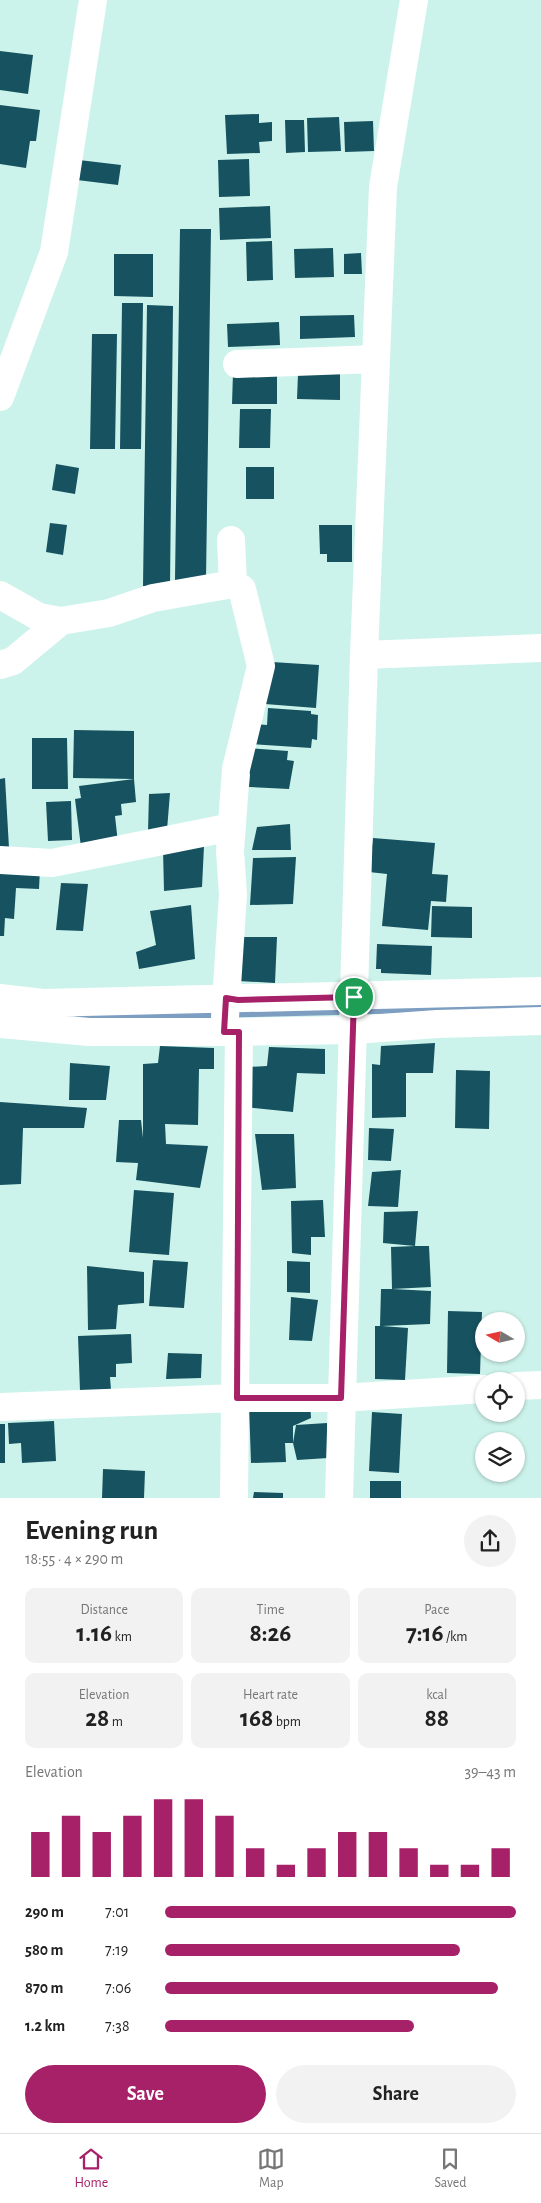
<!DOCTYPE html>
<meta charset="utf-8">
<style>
body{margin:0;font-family:"Alegreya Sans",sans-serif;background:#f2f2f2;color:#222;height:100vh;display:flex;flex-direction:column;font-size:19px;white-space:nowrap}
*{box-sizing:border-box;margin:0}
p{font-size:16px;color:#767676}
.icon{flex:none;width:28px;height:28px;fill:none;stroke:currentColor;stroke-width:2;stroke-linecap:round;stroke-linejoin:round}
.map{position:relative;height:1498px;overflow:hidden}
.details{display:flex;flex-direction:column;background:#fff;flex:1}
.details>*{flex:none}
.needle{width:32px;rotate:279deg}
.tools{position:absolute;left:475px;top:1312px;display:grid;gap:10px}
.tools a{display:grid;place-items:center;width:50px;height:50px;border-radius:50%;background:#fff;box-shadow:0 1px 4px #0004;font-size:25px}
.pin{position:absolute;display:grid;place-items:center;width:42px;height:42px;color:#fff;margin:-21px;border:2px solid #fff;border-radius:50%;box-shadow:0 1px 5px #0007}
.round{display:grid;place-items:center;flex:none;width:52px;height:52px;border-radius:26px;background:#f2f2f2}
.summary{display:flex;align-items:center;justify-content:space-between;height:85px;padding:0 25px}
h1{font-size:28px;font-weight:600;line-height:38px}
.figures{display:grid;grid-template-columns:repeat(3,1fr);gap:8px;height:85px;padding:5px 25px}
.figures div{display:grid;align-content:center;border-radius:10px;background:#f2f2f2;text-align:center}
.figures b{font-size:25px;font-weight:600}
.figures small{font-size:14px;font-weight:400}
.figures p{font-size:14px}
.chart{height:140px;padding:10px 25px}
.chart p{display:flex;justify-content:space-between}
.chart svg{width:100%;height:90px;margin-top:5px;stroke:#a72169;stroke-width:6}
.primary-button{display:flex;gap:10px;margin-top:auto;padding:10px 25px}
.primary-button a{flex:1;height:58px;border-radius:30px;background:#a72169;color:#fff;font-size:20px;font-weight:600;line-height:58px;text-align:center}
.primary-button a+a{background:#f2f2f2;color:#222}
ul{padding:0 25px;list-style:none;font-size:16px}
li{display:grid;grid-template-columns:80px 60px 1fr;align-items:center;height:38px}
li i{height:12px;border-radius:6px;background:#a72169}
.dock{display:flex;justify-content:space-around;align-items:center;height:70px;border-top:1px solid #e0e0e0;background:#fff;font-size:14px;color:#767676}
.dock a{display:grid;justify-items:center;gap:2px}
.dock .selected{color:#a72169}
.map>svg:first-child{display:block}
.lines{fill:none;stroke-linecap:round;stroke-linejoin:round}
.stream{stroke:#7d9ec0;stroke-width:8}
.building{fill:#16525f}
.minor{stroke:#fff;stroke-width:28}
.route-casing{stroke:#fff;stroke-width:10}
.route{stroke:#a72169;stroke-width:6}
</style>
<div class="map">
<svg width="541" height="1498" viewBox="0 0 541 1498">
<rect width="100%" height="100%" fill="#ccf3eb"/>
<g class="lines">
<path class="stream" d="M69,1015l24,2 448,-11"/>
</g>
<path class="building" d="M0,51l33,4 -5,39 -28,-4z
M0,105l40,5 -4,31h-6l-4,27 -26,-4z
M259,114v9l13,-1v19l-13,1 1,11 -33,1 -2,-39z
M339,117l2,34 -33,1 -1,-34z
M285,120h19l1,32 -19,1z
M373,121l1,30 -29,1 -1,-30z
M249,159l1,37 -31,1 -1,-37z
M79,160l42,5 -3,20 -41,-5z
M270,206l1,32 -51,2 -1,-32z
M180,229h31l-5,351h-31z
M272,241l1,39 -26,1 -1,-39z
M333,248l1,29 -39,1 -1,-29z
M361,253l1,21h-18v-20z
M114,254h39v43l-39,-1z
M122,303h21l-2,146h-21z
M147,305l26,1 -3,280h-27z
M354,315l1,22 -55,2v-23z
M279,322l1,23 -52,2 -1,-23z
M92,334h25l-2,115h-25z
M233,373l44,1v30h-45z
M298,374h42v26l-43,-1z
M240,409h31l-1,39h-31z
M56,464l23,4 -4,26 -23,-4z
M246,467h28v32h-28z
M50,523l17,2 -4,30 -17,-3z
M319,525h33v37h-25v-8h-7z
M272,662l47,3 -3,43 -51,-4z
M268,708l43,3v3l7,1 -1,25 -5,-1 -1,9 -59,-4 1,-20 14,1z
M74,730l60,1v48l-61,-1z
M32,738h35l1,51h-36z
M247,748l41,3 -1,9 7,1 -5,28 -40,-2 1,-13h-5z
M5,778l4,70 -9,1v-70z
M134,779l2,23 -15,2 1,11 -7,1 3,27 -37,4 -6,-48 6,-1 -2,-12z
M170,793l-3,37 -19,2 1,-38z
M71,801l1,39 -24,1 -2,-39z
M290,824l1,26h-39l5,-23z
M373,838l62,5 -3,31 16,1 -2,27 -15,-1 -3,29 -46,-4 5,-52 -18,-2z
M204,846l-2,41 -38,4 -1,-42z
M296,857l-3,47 -43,1 3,-47z
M0,866l40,3 -1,20 -23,-1 -2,31 -9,-1 -1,18h-4z
M61,883l27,1 -5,47 -27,-1z
M191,905l4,54 -56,10 -3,-17 20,-7 -6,-34z
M432,906l40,1v31l-41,-1z
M240,937h37l-2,46 -37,-2z
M377,944l55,2 -1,29 -50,-2v-4h-5z
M435,1043l-2,30h-27v44l-34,1v-54l8,1 1,-19z
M160,1046l54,2v21h-15l-1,56 -33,-1 1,20 42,2 -8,42 -64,-8 2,-17 -22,-1 3,-42h22l2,18v-74l15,-1z
M269,1047l56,2v25l-28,-1 -4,39 -48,-5 3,-40 19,-1z
M70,1063l40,3 -4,34h-37z
M456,1070l34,1 -1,58 -34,-1z
M0,1102l87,6 -3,20h-61l-2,56 -21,1z
M369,1128l25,1 -3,32 -23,-1z
M255,1134h39l2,54 -34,2z
M401,1170l-3,37 -30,-1 4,-34z
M134,1190l40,3 -5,62 -40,-3z
M323,1200l2,37h-14v18l-19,-2 -1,-52z
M418,1211l-3,35h14l2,41 -39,2 39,2 -1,33 -48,2 26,2 -3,52 -30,-1v-53h5l1,-37h11l-1,-42 24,-1 -32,-3 1,-31z
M153,1260l35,2 -4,46 -35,-2z
M287,1261l23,1v31l-23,-1z
M87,1266l57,6v31l-26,2 -2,24 -28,1z
M291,1297l27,3 -6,41 -23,-1z
M448,1311l34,1 -2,62 -33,-1z
M131,1334l1,29 -16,1v13h-6l1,13 -31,1 -2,-55z
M168,1353l34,1 -1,24 -35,1z
M310,1402l1,16 -18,8v17h-8l1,19 -35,1 -2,-59z
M372,1412l30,2 -3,59 -30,-2z
M54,1421l2,40 -34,2 -1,-20 -12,1 -1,-21z
M327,1423l1,35 -31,2 -4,-17 3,-18z
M0,1424h5v39h-5z
M103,1469l42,2 -1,27h-42z
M370,1481h31v17h-31z
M254,1492l29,1v5h-30z"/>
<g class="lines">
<path class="minor" d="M237,364l139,-5
M0,397l54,-145 39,-252
M0,595l39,22 22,4 48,-8 44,-15 80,-14 -2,-44
M364,655l177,-7
M0,665l13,-4 48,-40
M0,860l52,3 180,-36
M0,998l43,5 498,-12
M225,1017l8,-123 -3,-43 6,-82 25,-103 -19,-77 -9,-5
M0,1024l89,8h135l130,-2 83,-6 104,-3
M516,1386l25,-1
M0,1407l237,-9h104l143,-9
M234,1498l5,-466
M339,1498l25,-843 19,-468 31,-187"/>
</g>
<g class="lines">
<defs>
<path id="route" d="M354,997l-13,401h-104l2,-366h-15l2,-34 12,2z"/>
</defs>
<use href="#route" class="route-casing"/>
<use href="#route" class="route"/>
</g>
</svg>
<div class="tools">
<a><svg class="needle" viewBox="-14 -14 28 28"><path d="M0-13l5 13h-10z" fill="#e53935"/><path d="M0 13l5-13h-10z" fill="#767676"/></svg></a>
<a><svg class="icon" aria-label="locate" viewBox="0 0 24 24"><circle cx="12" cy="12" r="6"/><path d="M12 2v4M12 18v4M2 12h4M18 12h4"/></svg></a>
<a><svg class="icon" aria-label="layers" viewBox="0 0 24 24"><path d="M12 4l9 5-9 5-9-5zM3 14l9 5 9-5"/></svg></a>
</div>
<div class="pin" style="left:354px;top:997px;background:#1e9e55"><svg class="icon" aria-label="arrive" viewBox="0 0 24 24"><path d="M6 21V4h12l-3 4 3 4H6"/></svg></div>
</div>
<section class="details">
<div class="summary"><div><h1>Evening run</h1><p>18:55 · 4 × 290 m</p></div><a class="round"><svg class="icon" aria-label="share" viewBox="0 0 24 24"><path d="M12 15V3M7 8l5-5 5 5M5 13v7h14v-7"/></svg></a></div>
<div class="figures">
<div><p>Distance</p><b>1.16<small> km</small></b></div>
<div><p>Time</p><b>8:26</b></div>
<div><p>Pace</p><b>7:16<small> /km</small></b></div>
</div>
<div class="figures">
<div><p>Elevation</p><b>28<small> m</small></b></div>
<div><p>Heart rate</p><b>168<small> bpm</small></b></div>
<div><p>kcal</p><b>88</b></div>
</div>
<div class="chart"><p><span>Elevation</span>39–43 m</p>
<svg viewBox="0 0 160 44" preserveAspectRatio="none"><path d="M5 44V22M15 44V14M25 44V22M35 44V14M45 44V6M55 44V6M65 44V14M75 44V30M85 44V38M95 44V30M105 44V22M115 44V22M125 44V30M135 44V38M145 44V38M155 44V30"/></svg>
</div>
<ul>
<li><b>290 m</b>7:01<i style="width:100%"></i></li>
<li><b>580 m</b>7:19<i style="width:84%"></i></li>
<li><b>870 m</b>7:06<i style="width:95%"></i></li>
<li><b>1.2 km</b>7:38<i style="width:71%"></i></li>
</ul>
<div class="primary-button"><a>Save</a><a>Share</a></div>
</section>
<nav class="dock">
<a class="selected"><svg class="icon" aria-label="home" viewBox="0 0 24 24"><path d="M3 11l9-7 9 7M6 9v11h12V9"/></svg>Home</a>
<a><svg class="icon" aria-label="map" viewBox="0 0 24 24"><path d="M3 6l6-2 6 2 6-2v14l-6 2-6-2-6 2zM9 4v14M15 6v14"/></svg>Map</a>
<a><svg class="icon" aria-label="saved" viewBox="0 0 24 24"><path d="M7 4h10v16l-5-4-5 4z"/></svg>Saved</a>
</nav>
